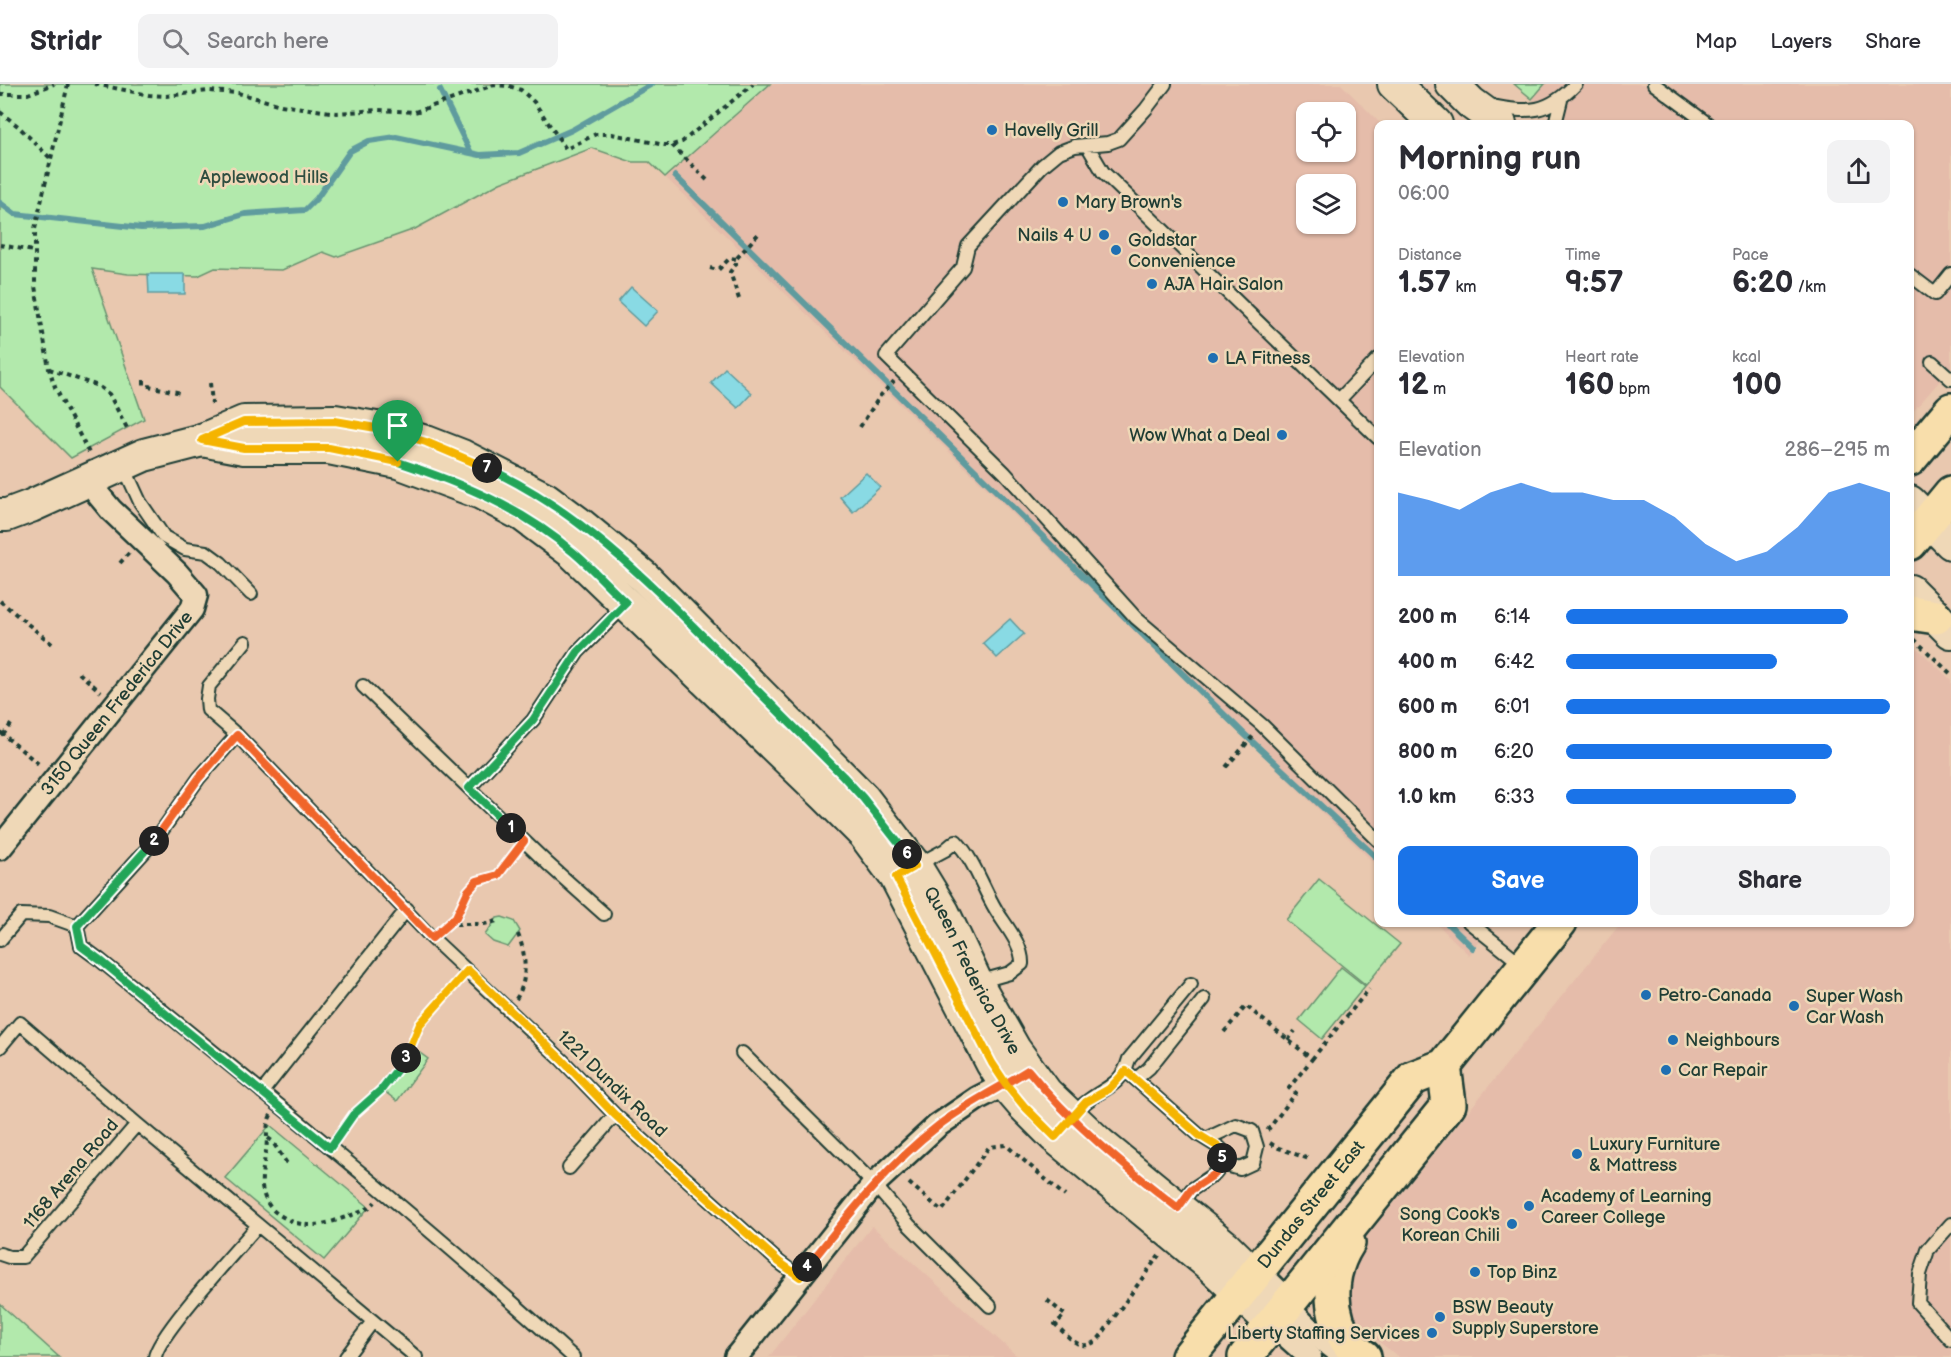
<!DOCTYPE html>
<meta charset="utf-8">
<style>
body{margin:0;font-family:"Balsamiq Sans",sans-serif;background:#f2f2f3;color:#2b2b33;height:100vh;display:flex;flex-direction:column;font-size:22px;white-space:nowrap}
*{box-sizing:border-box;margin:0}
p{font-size:20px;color:#7c7c81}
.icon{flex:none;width:33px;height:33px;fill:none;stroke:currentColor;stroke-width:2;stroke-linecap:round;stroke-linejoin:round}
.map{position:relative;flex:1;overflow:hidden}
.panel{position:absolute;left:1374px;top:36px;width:540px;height:807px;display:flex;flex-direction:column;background:#fff;border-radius:12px;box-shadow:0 2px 4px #0004}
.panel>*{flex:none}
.tools{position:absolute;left:1296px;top:18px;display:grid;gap:12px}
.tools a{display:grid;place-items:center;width:60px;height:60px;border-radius:12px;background:#fff;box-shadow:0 2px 4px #0004;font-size:30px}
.pin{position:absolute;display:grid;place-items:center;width:51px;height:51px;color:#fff;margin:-62px -26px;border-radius:50% 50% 50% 0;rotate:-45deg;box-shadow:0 0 6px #0007}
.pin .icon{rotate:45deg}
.km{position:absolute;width:30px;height:30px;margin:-15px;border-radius:50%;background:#222;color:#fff;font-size:16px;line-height:30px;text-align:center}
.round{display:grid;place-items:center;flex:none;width:63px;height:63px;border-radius:12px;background:#f2f2f3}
.overview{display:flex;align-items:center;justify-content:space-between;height:102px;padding:0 24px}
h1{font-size:33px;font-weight:700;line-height:45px}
.figures{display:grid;grid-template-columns:repeat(3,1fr);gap:9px;height:102px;padding:6px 24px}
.figures div{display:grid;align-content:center}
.figures b{font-size:30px;font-weight:700}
.figures small{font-size:16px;font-weight:400}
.figures p{font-size:16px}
.chart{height:168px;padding:12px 24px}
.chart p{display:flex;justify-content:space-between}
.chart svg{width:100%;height:108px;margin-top:6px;fill:#1a73e8;opacity:.7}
.primary-button{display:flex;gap:12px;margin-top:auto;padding:12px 24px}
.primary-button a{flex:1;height:69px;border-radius:12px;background:#1a73e8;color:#fff;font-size:24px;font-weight:700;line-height:69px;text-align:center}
.primary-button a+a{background:#f2f2f3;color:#2b2b33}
ul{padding:0 24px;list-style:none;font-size:20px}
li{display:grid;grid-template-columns:96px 72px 1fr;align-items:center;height:45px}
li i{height:15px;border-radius:8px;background:#1a73e8}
header{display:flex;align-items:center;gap:36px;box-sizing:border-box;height:84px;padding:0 30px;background:#fff;border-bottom:2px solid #e1e1e2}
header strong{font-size:28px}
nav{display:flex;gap:33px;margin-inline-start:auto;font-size:21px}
.search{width:420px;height:54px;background:#f2f2f3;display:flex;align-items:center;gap:15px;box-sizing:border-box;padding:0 21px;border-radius:12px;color:#7c7c81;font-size:22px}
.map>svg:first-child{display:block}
.built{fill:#e5bcaa;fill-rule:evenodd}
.green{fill:#b2e9ac;stroke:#689370;stroke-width:1.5}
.water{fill:#89dae4;stroke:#5f9b9e;stroke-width:1.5}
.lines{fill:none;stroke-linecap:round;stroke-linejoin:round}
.stream{stroke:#5f9b9e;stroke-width:6}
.lane-casing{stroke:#1f3d34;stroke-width:16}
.street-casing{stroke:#1f3d34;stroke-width:27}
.secondary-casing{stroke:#1f3d34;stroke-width:36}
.primary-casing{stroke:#1f3d34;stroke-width:38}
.path{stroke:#1f3d34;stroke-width:4;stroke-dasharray:4.5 4.5;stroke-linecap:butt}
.lane{stroke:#efd8b7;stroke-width:12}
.street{stroke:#efd8b7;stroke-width:22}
.secondary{stroke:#efd8b7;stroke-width:32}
.primary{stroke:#f8deab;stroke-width:33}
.split-1-casing{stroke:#fff;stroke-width:12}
.split-2-casing{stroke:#fff;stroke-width:12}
.split-3-casing{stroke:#fff;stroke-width:12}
.split-4-casing{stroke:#fff;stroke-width:12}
.split-5-casing{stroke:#fff;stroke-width:12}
.split-6-casing{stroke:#fff;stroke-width:12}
.split-7-casing{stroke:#fff;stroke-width:12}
.split-8-casing{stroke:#fff;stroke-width:12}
.split-1{stroke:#22a559;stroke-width:8}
.split-2{stroke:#f0652b;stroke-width:8}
.split-3{stroke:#22a559;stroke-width:8}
.split-4{stroke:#f5b400;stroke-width:8}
.split-5{stroke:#f0652b;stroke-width:8}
.split-6{stroke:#f5b400;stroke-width:8}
.split-7{stroke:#22a559;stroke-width:8}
.split-8{stroke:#f5b400;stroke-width:8}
.poi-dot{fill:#1f6fb2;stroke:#efd8b7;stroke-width:2}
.labels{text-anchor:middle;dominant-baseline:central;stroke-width:5;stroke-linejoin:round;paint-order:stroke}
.poi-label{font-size:18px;fill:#1f3d34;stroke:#efd8b7;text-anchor:start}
.park-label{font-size:18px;fill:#2e4e40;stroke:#efd8b7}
.street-label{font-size:18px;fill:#1f3d34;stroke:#efd8b7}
</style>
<header>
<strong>Stridr</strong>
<div class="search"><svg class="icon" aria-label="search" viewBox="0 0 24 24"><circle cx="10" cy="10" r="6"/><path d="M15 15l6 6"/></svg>Search here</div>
<nav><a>Map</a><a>Layers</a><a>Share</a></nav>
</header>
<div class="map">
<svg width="1951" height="1273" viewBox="0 0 1951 1273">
<rect width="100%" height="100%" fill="#e9c8af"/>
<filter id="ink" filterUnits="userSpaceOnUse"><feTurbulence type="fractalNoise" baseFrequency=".0167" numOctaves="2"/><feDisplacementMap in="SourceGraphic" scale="12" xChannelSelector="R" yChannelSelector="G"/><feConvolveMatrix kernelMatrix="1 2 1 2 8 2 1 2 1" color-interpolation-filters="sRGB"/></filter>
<g filter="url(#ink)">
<path class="built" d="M770,0h571l40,40h-3v743l-713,-690zM1306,28h40v40h-40zM1306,100h40v40h-40z
M1544,0h407v284l-41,47v-291h-353l-25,-25z
M1910,562h5l36,34v677h-552l-34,-26 -6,-5 -5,-9 -3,-9 -2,-22 9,-32 7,-15 256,-316 289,-1z
M1436,839h59l-26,32z
M872,1142l146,131h-249z"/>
<path class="green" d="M0,0h770l-105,93 -16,-15h-17l-40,-14 -92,35 -85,46 -79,28 -13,-5 -41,18 -67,-2 -17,8 -70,-2 -36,-5 52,150 -73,39 -71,-71z
M1514,0h31l-13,15z
M1319,795l81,65 -34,41 -80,-65z
M502,833l12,4 6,10 -12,16 -15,-5 -8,-7 12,-17z
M1341,883l24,19 -43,53 -23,-19z
M416,966l12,9 -31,42 -13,-10z
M270,1041l99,82 -45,53 -99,-82z
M0,1220l59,53h-59z"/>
<path class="water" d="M148,190h37v20h-36z
M631,203l27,24 -14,15 -26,-24z
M725,284l27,25 -14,15 -27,-25z
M866,389l14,14 -27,25 -13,-15z
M1010,535l14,15 -27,24 -14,-15z"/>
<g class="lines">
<path class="stream" d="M440,6l31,63
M675,92l567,556 136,127
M0,119l15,11 126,14 64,-2 40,-12 60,-4 12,-12 33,-47 19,-10 27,-4 84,18 39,-2 53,-23 80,-46
M1446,838l27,26"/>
<defs>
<path id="lane" d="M1165,0l-19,25 -27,30 -11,4 -33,3 -16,6 -17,14 -74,80 -5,21 -77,89 119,117 131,145 126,107 116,115
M1654,0l54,40
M1490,22c40,7 57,8 86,-22
M1555,40l6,-24
M1087,61l16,27 275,266
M1910,191l25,19 16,-20
M1932,278l19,17
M1339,316l39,-41
M123,381l17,37 24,35 21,12 21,3 15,11 30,31
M245,558l-36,44 -2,13 1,11 29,25 195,203 130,122 53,55 164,147 20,15
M363,602l185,178 56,50
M237,651l-38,43 -43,61 -79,87 4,20 19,14c160,130 321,258 473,397
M469,704l64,-68 45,-68 47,-47
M915,782l30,-16 11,-9c19,20 26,46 40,69 9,15 27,35 26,54l-12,9 -32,9
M1469,838l55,44
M0,856l21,-25 28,1 28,10
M0,963l20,-24 117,101 279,233
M742,969l132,131 35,41 81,81
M1126,987l73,64 21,13 3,16
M1136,995l13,-11 55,-69
M262,1008l145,-183
M1072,1033c4,-5 8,-10 13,-14 19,-16 36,-16 44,-44l62,-75
M569,1084l46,-53
M1179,1123l12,-17 24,-16 8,-10 17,5 13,-6 4,-16 -5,-16 -16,-6 -30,14
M1951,1140l-23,26 -8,24 -2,29 33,37
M0,1170l9,3h14l114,-133
M155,1273c3,-23 84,-109 103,-132
M346,1273l27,-36"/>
<g id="street">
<path id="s1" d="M0,764l192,-239 4,-14 -19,-22 -66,-63 -24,-29"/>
<path d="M1286,1222l22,22 37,29"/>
<path d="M1272,1239l38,34"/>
<path d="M736,1273l138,-173 63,-58 41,-28 39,-20"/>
</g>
<g id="secondary">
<path d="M1394,0l42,40"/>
<path d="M1452,0l19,19 29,21"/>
<path d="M202,356l42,8h85l69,14 83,31 43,23 48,36 254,244 38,38 32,43 96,186 14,22 18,21 31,31 156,129 61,57"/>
<path d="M1910,418l41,41"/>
<path id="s2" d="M0,431h7l24,-9 113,-51 58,-15 42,-18 91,-1 47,8 44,13 36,14 84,43 35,26 62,51 220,222 52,68 28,46 33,70 38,67 32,44 54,51 126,103 60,59"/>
<path d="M1910,507l41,41"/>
</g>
<g id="primary">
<path d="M1910,375l41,-49"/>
<path d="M1910,459l41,-50"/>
<path d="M1910,529l26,4"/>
<path d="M1348,1159c-20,31 -21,71 2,102 3,4 9,8 14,12"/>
<path id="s3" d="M1188,1273l225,-279 31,-12 116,-144"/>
<path d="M1245,1273l204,-253 -5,-38"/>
</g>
</defs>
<use href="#lane" class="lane-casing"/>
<use href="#street" class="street-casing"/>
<use href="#secondary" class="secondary-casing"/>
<use href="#primary" class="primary-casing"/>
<path class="path" d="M68,0l-33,145v57l14,83 6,18 34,66
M95,0l54,11 17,1 43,-5 29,2 43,12 56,8 40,-3 38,2 79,-27 15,1 12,4 13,12 32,47 30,-15h16l52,11h8l10,-3 71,-58
M0,10h28l26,-10
M0,28l18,14 33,33
M672,61l35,35
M0,161l34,6
M710,184l8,2 12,-12 6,1
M739,215l-9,-27 6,-8v-5l24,-27
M49,285l49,17 11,8 18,34
M144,296v5l37,8
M210,299l2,21
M860,343l20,-31 14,-15
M120,479l9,-10
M0,517l52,43
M1914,555l37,35
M79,589l22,19
M0,648l41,34
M3,651l9,-12
M1226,683l28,-32
M447,840l9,-7 12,-26 9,-10 21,-6 18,-23
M447,840h37l13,-3
M516,915c13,-19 10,-49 0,-69
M1224,948l22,-26 66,53 -23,29 7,5 -29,38
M1288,956l7,-9
M1312,975l57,-70
M271,1031c-6,11 -3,24 -5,36 -2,12 -5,24 -4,36 2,12 7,21 16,27 23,15 40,13 65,4 11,-4 25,-7 32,-16
M339,1051l14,-20 28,-24 17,-21 15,-26 8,-20 38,-42
M268,1054l4,3 16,24
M1270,1059l6,4 33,12
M909,1099l33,28 47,-64 17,-2 59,51
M1047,1216l18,15 -10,9c15,14 27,32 45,13l59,-82"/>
<use href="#lane" class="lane"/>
<use href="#street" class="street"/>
<use href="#secondary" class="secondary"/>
<use href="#primary" class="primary"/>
</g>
</g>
<g class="lines" filter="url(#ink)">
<defs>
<path id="split-1" d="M398,378c63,21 124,46 175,90 19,16 35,34 53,51l-48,49 -45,68 -64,68 42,40"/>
<path id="split-2" d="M154,757l45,-63 38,-43 195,203 24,-21 12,-26 9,-10 21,-6 26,-34 -13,-13"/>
<path id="split-3" d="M154,757l-77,85 4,20 19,14 230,188 23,-33 28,-25 25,-32"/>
<path id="split-4" d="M406,974l14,-34 48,-54 94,90 53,55 164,147 21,15 7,-10"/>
<path id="split-5" d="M807,1183c40,-50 80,-102 131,-141 28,-22 60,-37 90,-56 43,53 96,96 150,138l13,-18 24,-16 8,-10 -1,-6"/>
<path id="split-6" d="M907,770l8,12 -19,11 96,186 14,21 18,22 31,31 31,-35 23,-13 17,-18 73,64 21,13 2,10"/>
<path id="split-7" d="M487,384c88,40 157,109 224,176 44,44 88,88 132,132l20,22 44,56"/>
<path id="split-8" d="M398,378l-69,-14h-85l-42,-8 42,-18 91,-1 47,8 44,13 61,26"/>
</defs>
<use href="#split-1" class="split-1-casing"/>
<use href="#split-2" class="split-2-casing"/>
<use href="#split-3" class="split-3-casing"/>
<use href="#split-4" class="split-4-casing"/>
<use href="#split-5" class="split-5-casing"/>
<use href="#split-6" class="split-6-casing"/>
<use href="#split-7" class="split-7-casing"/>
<use href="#split-8" class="split-8-casing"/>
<use href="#split-1" class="split-1"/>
<use href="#split-2" class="split-2"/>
<use href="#split-3" class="split-3"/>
<use href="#split-4" class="split-4"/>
<use href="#split-5" class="split-5"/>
<use href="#split-6" class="split-6"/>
<use href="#split-7" class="split-7"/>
<use href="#split-8" class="split-8"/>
</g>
<g class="poi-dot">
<circle cx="992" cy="46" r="6"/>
<circle cx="1063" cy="118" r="6"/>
<circle cx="1104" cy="151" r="6"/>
<circle cx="1116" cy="166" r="6"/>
<circle cx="1152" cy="200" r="6"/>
<circle cx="1213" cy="274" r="6"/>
<circle cx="1282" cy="351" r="6"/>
<circle cx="1646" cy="911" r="6"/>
<circle cx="1794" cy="922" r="6"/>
<circle cx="1673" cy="956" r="6"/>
<circle cx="1666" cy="986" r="6"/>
<circle cx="1577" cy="1070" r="6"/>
<circle cx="1529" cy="1122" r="6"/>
<circle cx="1512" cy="1140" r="6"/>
<circle cx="1475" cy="1188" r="6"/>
<circle cx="1440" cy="1233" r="6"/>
<circle cx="1432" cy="1249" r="6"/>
</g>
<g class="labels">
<g class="poi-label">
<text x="1004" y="46">Havelly Grill</text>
<text x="1075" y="118">Mary Brown's</text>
<text x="1092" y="151" text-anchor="end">Nails 4 U</text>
<text x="1128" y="156">Goldstar<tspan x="1128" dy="21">Convenience</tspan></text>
<text x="1164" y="200">AJA Hair Salon</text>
<text x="1225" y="274">LA Fitness</text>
<text x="1270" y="351" text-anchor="end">Wow What a Deal</text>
<text x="1658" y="911">Petro-Canada</text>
<text x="1806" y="912">Super Wash<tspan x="1806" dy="21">Car Wash</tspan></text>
<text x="1685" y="956">Neighbours</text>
<text x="1678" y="986">Car Repair</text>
<text x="1589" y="1060">Luxury Furniture<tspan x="1589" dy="21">&amp; Mattress</tspan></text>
<text x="1541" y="1112">Academy of Learning<tspan x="1541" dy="21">Career College</tspan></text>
<text x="1500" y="1130" text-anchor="end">Song Cook's<tspan x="1500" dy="21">Korean Chili</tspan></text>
<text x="1487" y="1188">Top Binz</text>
<text x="1452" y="1223">BSW Beauty<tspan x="1452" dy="21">Supply Superstore</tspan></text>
<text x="1420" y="1249" text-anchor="end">Liberty Staffing Services</text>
</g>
<g class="park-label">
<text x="264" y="93">Applewood Hills</text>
</g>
<g class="street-label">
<text stroke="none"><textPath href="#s1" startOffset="186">3150 Queen Frederica Drive</textPath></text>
<text stroke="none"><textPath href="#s2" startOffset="1221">Queen Frederica Drive</textPath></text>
<text transform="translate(612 1000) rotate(44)">1221 Dundix Road</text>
<text transform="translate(71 1090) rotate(-50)">1168 Arena Road</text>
<text stroke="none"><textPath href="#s3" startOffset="196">Dundas Street East</textPath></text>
</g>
</g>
</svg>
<div class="tools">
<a><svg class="icon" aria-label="locate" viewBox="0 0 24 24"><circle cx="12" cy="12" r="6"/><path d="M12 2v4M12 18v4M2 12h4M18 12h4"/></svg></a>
<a><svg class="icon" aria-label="layers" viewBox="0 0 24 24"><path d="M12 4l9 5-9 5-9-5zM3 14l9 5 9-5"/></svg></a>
</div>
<div class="pin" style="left:398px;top:378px;background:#1e9e55"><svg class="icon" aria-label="arrive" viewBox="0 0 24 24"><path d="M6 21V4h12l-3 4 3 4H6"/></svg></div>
<b class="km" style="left:511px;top:744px">1</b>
<b class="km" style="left:154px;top:757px">2</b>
<b class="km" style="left:406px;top:974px">3</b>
<b class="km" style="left:807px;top:1183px">4</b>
<b class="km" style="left:1222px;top:1074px">5</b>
<b class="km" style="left:907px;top:770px">6</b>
<b class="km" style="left:487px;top:384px">7</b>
<section class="panel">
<div class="overview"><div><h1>Morning run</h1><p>06:00</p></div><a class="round"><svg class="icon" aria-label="share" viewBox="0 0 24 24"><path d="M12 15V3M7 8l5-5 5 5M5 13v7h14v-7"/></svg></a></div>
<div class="figures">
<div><p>Distance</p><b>1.57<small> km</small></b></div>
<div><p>Time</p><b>9:57</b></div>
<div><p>Pace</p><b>6:20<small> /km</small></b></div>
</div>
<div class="figures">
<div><p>Elevation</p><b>12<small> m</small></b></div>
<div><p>Heart rate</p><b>160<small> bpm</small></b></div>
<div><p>kcal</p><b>100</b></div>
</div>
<div class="chart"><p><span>Elevation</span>286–295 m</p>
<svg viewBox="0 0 160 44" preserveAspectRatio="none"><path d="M0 44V10L10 13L20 17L30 10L40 6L50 10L60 10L70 13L80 13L90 20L100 31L110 38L120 34L130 24L140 10L150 6L160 10V44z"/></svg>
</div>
<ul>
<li><b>200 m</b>6:14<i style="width:87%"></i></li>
<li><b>400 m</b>6:42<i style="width:65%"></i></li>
<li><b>600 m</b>6:01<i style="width:100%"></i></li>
<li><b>800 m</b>6:20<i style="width:82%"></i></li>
<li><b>1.0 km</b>6:33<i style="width:71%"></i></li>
</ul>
<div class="primary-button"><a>Save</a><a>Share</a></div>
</section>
</div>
